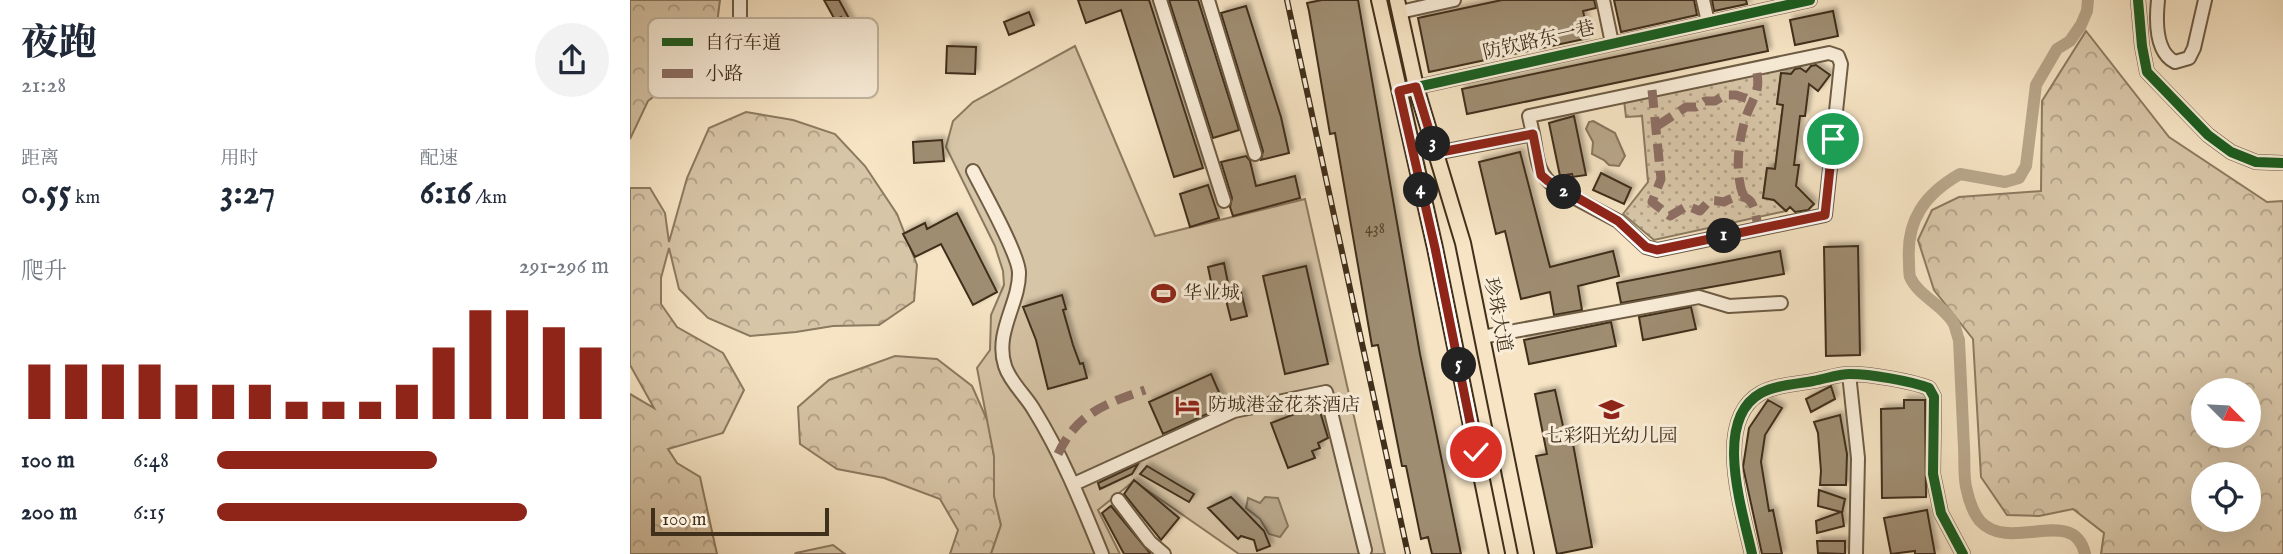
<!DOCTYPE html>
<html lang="zh">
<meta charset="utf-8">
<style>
body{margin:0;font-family:"IM FELL English","Noto Serif SC",serif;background:#f2f2f3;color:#1f2937;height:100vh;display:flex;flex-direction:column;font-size:26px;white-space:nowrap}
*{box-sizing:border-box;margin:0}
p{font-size:23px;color:#747a83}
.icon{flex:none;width:38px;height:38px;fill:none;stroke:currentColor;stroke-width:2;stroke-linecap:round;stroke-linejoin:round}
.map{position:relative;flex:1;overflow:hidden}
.drawer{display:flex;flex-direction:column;background:#fff;width:630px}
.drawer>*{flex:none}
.needle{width:46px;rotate:114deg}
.buttons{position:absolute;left:1561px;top:378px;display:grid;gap:14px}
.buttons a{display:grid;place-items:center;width:70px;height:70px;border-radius:50%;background:#fff;box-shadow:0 7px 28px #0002;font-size:35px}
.scale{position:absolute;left:21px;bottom:18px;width:178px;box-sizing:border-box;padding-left:7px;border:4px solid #402f1a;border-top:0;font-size:19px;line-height:24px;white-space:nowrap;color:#402f1a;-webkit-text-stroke:5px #f9edd9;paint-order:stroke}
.pin{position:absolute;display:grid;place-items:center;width:60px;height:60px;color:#fff;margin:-30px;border:4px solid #fff;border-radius:50%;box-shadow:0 2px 7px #0007}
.km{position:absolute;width:35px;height:35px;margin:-18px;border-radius:50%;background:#222;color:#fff;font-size:19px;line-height:35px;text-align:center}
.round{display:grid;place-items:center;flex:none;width:74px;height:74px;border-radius:37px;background:#f2f2f3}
.summary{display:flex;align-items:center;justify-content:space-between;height:119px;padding:0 21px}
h1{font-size:38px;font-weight:800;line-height:52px}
.metrics{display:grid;grid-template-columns:repeat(3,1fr);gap:10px;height:119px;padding:7px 21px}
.metrics div{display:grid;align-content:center}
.metrics b{font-size:35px;font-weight:800}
.metrics small{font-size:19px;font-weight:400}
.metrics p{font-size:19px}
.chart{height:196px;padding:14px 21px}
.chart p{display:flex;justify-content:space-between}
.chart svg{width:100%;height:126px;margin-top:7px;stroke:#8f2418;stroke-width:6}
ul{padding:0 21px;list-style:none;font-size:23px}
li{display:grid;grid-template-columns:112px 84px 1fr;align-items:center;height:52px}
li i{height:18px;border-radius:9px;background:#8f2418}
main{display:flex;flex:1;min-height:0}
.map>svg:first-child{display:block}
.grass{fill:url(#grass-dots);stroke:#8c7a60;stroke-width:2}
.forest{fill:url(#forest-crowns);stroke:#8c7a60;stroke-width:2;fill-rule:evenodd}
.pitch{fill:#d7c5a7;stroke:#8c7a60;stroke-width:2}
.water{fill:#b8a68a;stroke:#88765d;stroke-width:2}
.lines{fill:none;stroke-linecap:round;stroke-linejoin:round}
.canal{stroke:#b8a68a;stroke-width:12}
.building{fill:#9f8d72;stroke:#402f1a;stroke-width:2;filter:url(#shadow)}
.minor-casing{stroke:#6e5c44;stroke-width:16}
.major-casing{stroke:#402f1a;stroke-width:18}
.minor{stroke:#f9edd9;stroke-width:12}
.major{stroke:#f6e4c4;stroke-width:14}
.rail-casing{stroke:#402f1a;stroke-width:6}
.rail{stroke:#f9edd9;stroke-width:3.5;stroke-dasharray:10;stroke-linecap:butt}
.quiet{stroke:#8d6e63;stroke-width:9;stroke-dasharray:18 9;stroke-linecap:butt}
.cycleway-casing{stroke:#f9edd9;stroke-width:15}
.cycleway{stroke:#1b5e20;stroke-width:10}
.route-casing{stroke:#fff;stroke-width:14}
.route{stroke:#8f2418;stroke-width:9}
.labels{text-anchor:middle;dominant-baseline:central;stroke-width:6;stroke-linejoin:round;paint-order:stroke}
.number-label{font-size:16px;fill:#584630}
.street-label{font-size:19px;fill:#402f1a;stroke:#f9edd9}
.poi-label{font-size:19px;fill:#402f1a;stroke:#f9edd9;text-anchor:start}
.key{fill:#f9edd9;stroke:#c2b4a0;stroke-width:2}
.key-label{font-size:19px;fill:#402f1a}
</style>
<main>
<section class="drawer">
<div class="summary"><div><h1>夜跑</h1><p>21:28</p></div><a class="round"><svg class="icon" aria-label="share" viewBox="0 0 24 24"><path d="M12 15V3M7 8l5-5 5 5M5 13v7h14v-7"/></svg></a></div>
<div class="metrics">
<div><p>距离</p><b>0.55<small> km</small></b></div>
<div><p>用时</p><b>3:27</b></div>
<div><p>配速</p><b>6:16<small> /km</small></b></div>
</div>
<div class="chart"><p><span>爬升</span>291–296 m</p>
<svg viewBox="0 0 160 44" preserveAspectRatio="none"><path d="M5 44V25M15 44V25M25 44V25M35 44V25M45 44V32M55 44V32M65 44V32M75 44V38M85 44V38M95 44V38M105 44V32M115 44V19M125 44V6M135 44V6M145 44V12M155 44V19"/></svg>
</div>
<ul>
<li><b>100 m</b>6:48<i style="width:56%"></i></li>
<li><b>200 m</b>6:15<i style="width:79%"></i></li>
</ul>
</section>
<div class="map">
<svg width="1653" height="554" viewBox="0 0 1653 554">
<defs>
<pattern id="grass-dots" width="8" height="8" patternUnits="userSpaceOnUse" patternTransform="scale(1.75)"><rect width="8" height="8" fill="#d7c5a7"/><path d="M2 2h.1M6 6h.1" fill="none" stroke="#b0a087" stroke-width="1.8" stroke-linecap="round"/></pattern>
<pattern id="forest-crowns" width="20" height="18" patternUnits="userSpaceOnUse" patternTransform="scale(1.75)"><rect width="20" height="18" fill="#d7c5a7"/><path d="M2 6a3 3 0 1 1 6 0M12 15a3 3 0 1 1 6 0" fill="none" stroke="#b0a087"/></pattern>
<filter id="shadow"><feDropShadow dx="3.5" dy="-3.5" stdDeviation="2" flood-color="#0004"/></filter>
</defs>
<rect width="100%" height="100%" fill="#f6e4c4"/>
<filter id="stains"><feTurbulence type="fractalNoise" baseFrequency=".00286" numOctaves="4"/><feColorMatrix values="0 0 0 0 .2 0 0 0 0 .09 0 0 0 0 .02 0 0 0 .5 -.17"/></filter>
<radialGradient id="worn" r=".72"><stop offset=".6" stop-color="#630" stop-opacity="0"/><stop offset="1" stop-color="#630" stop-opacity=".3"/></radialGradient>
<path class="grass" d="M1168,66l-7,8 -10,-1 -4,31 6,1 -8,64 -8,-1 -4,30 11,2 12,11 -132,29 -31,-26 25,-32 -6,-66 -16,1 -2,-17z"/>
<path class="forest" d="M0,0h90l-6,47 -14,15 -52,39 -18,38z
M1456,31l83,106 98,65 16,-1v353h-182l3,-21 -31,-24 -34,7 -32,-1 -26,-38 -8,-138 -39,-49 -16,-50 14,-30 27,-13 82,-6 1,-90zM1573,390h46v46h-46zM1573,474h46v46h-46z
M116,112l47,8 42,14 30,32 32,48 20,51 -3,36 -35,24 -46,1 -37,6 -46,4 -42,-18 -29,-29 -10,-41 -8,30v26l16,23 46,26 21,37 -21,43 -55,16 9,14 23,14 17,77h-87v-160l24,14 -24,-43v-177h20l15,25 4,29 18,-64 22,-50z
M265,356l42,3 35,27 16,36 6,34v39l7,30 -10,29h-41l8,-24 -18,-31 -56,-21 -47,-9 -37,-25 -2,-37 31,-27z
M203,545l12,9h-50l1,-1z"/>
<path class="pitch" d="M445,46l80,190 150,-37 80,355h-146l-105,-73 -36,29 22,44h-129l10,-29 -7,-29v-40l-17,-88 13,-18 1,-35 13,-30 -1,-14 -8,-25 -49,-99 7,-26 20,-19z"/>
<path class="water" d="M963,121l22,12 10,23 -6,10 -10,-1 -5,-5 -12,-6 1,-12 -7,-13 3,-7z
M635,497l13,1 10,28 -8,11 -11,-3 -9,-15 -14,-11 2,-10 12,5z"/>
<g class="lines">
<path class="canal" d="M1455,554c-11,-50 -75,0 -105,-33 -6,-7 -11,-20 -13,-30 -4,-13 -2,-29 -3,-43 -2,-36 -3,-72 -5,-108 -2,-5 -3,-11 -5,-16 -9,-18 -36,-28 -44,-47 -1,-4 -1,-12 -1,-16 -3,-41 16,-67 51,-87l45,8 14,-4 7,-12 10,-81 21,-36 13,-8 11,-16 6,-14 1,-11"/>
</g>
<path class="building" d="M194,0h15l13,24 12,-1 3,32 -22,2 -4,-40 -6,3z
M448,0h71l54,168 -29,9 -53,-167 -35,13z
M539,0h29l41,130 -26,8z
M692,0h36l62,354 41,200h-29l-4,-17 -7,2 -15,-73h-4l-24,-121 -6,1 -37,-213 -5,1 -21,-123 -2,-8z
M872,0h92l2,8 -13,3 6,27 -160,34 -11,-54z
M984,0h80l3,15 -76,17z
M1082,0h34l1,4 -33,7z
M616,6l35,111 8,36 -28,7 2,-9 -42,-138z
M1203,11l5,25 -43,9 -5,-25z
M399,12l5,13 -25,10 -5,-13z
M1133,26l5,25 -301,63 -5,-25z
M317,46l29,1 -1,27 -29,-1z
M1186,65l14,10 -12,16 -9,-7 -4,32h-5l-6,49h5l-3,21 18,18 -6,6 -13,2 -5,-5 -4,4 -12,-11 -11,-2 4,-30 8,1 8,-64 -6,-1 4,-31 10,1 4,-5 5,-1 6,4 5,-6z
M944,116l12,59 -13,2 -1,-3 -12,2 -11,-53z
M312,140l2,21 -30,2 -1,-21z
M890,152l30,115 63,-16 6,25 -41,10 4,24 -28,5 -4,-23 -29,7 -16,-68 -9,3 -17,-72z
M616,156l4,5 6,25 39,-10 5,22 -67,18 -3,-9 2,-9 -11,-36z
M971,173l30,15 -7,16 -31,-14z
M578,185l11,33 -29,9 -10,-33z
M327,213l40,79 -24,13 -32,-61 -26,13 -12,-23 22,-11 2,6z
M1228,246l2,109 -34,1 -2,-109z
M1150,251l4,23 -163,29 -4,-20z
M594,263l6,30 -16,3 -6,-29z
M676,266l22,98 -43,10 -22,-98z
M611,292l6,24 -16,4 -6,-24z
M432,295l4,14 -3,1 10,35 7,19 3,-1 4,15 -39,11 -12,-49 -13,-33z
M1061,307l5,22 -53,11 -4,-23z
M981,322l5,24 -87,18 -5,-24z
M581,374l14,32 -62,28 -14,-32z
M1201,386l4,13 -24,13 -5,-13z
M925,390l10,45 6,-2 21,114 -35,7 -21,-98 11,-2 -12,-60z
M1138,400l14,8 -17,27 -4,27 8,49 4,-1 9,44h-20l-19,-87 6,-39z
M1274,400h21l1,97 -44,1 -1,-89 23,-1z
M688,405l10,33 -10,5 2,5 -8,3 3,7 -27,10 -17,-45z
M1210,415l7,39 -1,31h-26l1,-14 -3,-38 -4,-11z
M508,464l-6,10 -32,15 -2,-6z
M517,466l47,28 -5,8 -49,-28z
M504,480l45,38 -18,22 -37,-46z
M1189,490l26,9 -3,14 2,13 -27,7 -1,-12 25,-9 -23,-6z
M601,497l33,34 6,15 -13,5 -3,-11 -13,-4 -3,3 -30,-31z
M481,506l39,47 -1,1h-25l-22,-41z
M1297,510l8,44h-20v-3l-24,3 -7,-36z
M1187,541h28v13l-27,-1z"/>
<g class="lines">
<defs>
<path id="minor" d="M530,0l64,201
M578,0l47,154
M973,0l9,43
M1073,0l5,22
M1508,0l4,46 5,26 61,63 23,17 25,10 27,1
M1528,0c-2,19 -3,52 17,62l14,-4 5,-10 11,-48
M770,12l54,-12
M110,16v-16
M769,91l411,-91
M806,153l97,-19c5,25 2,37 23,54l62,33 28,26 11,3 168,-35 16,-151 -3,-8 -9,-3 -300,63 4,18
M343,171c10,20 45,82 46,101 1,31 -25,60 -14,94 5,16 21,30 29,44 28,45 48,95 68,144
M852,337l217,-40 30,9 52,-3
M1219,374l9,84 -2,96
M444,484l160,-73 92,-19 39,158
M488,500l32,42 14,12
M1122,554c-9,-42 -40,-134 9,-161 14,-8 36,-9 52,-12 12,-2 25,-7 37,-7 20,0 61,7 79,14l5,9 -1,77 8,39 22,41"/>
<path id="major" d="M749,0l56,248 62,306
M767,0l19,87 47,156 63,311"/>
</defs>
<use href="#minor" class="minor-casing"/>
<use href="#major" class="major-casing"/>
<use href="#minor" class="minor"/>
<use href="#major" class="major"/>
<defs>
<path id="rail" d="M657,0l121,554"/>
</defs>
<use href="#rail" class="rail-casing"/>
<use href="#rail" class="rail"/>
<path class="quiet" d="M1022,90l9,89 -9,23 18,14 17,-10 13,5c11,-11 7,-12 24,-9 27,-14 31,2 34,27
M1027,126l29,-19h10l9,-6h10l10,-6h11l18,6
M1113,195c-8,-22 -5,-52 2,-75 7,-24 17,-25 11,-52
M428,454c19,-41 47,-50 87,-64"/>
<defs>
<path id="cycleway" d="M1508,0l4,46 5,26 61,63 23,17 25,10 27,1
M769,91l411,-91
M1122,554c-9,-42 -40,-134 9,-161 14,-8 36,-9 52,-12 12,-2 25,-7 37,-7 20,0 61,7 79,14l5,9 -1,77 8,39 22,41"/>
</defs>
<use href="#cycleway" class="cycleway-casing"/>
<use href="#cycleway" class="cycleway"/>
</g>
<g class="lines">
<defs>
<path id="route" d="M846,452l-41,-204 -36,-157 17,-4 20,66 97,-19 8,41 7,6 70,40 28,26 11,3 168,-35 8,-76"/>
</defs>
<use href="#route" class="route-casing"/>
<use href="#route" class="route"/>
</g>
<defs>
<symbol id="stadium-bare" viewBox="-9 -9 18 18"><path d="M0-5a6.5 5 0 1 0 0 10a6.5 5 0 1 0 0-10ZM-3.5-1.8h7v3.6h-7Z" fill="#8f2418" stroke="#f9edd9" stroke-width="2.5" paint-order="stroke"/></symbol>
<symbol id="hotel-bare" viewBox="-9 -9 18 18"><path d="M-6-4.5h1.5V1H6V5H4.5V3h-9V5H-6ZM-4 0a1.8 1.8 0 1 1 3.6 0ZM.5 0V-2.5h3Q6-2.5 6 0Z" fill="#8f2418" stroke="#f9edd9" stroke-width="2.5" paint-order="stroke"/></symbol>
<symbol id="school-bare" viewBox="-9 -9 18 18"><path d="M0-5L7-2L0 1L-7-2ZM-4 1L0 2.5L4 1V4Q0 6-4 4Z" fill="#8f2418" stroke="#f9edd9" stroke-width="2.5" paint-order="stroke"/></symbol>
</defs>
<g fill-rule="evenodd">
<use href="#stadium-bare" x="516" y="276" width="35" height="35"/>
<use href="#hotel-bare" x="540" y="388" width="35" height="35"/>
<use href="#school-bare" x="964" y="392" width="35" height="35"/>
</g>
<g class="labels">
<g class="number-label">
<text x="745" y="229">438</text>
</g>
<g class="street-label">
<text transform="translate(909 41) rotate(-13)">防钦路东一巷</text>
<text transform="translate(867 315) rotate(79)">珍珠大道</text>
</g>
<g class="poi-label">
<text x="553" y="294">华业城</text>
<text x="578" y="406">防城港金花茶酒店</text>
<text x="981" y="437" text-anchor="middle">七彩阳光幼儿园</text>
</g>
</g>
<rect x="18" y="18" width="230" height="80" rx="10" class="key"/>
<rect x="32" y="38" width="31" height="8" fill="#1b5e20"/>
<rect x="32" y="69" width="31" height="9" fill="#8d6e63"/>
<g class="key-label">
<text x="75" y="49">自行车道</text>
<text x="75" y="80">小路</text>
</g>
<rect width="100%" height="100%" filter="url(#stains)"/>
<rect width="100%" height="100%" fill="url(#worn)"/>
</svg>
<div class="buttons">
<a><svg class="needle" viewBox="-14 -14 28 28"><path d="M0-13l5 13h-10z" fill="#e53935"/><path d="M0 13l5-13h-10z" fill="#747a83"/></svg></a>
<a><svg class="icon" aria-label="locate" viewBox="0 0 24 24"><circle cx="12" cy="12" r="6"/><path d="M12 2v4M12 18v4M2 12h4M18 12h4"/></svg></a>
</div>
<div class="scale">100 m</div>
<div class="pin" style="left:1203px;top:139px;background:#1e9e55"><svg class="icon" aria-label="arrive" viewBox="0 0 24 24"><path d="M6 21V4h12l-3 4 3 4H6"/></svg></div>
<div class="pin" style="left:846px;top:452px;background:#d93025"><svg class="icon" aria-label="check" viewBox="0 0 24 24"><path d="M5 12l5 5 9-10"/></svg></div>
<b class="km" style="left:1094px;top:236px">1</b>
<b class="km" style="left:934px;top:192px">2</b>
<b class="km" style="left:803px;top:144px">3</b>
<b class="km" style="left:791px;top:190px">4</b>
<b class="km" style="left:829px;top:365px">5</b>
</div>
</main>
